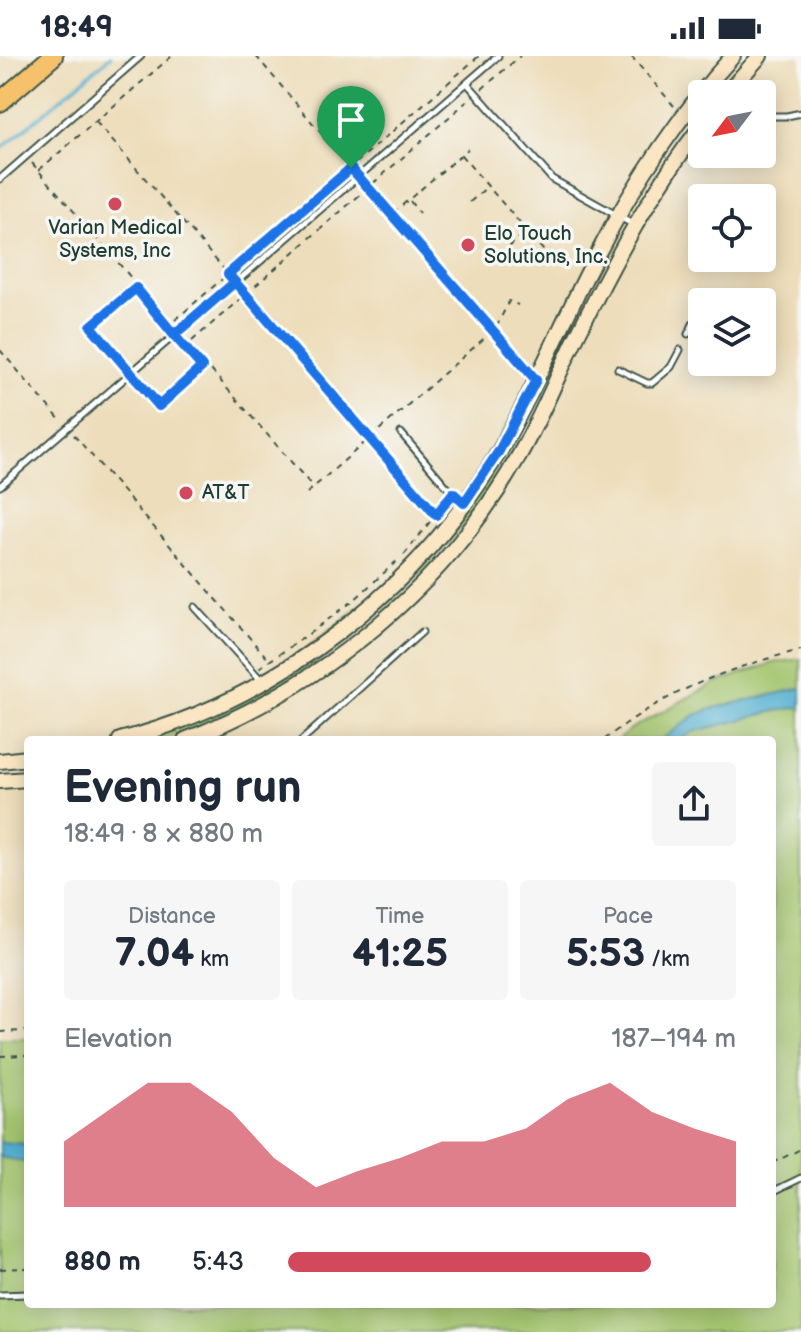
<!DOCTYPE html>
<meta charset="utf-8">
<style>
body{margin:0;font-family:"Balsamiq Sans",sans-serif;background:#f6f6f7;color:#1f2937;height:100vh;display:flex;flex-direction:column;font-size:30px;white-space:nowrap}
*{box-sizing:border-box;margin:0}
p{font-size:26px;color:#747a83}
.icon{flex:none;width:44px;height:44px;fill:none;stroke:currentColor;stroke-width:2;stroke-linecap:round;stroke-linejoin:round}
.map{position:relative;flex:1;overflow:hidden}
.details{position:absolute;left:24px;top:680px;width:752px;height:572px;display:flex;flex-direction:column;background:#fff;border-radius:8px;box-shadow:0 4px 20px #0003}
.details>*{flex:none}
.needle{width:52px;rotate:238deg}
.buttons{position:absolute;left:688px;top:24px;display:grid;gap:16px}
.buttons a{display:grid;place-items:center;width:88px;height:88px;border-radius:8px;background:#fff;box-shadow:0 4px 20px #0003;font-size:40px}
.pin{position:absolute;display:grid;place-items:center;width:68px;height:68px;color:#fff;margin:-82px -34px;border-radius:50% 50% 50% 0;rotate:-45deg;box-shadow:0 0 8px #0007}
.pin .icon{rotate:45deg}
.round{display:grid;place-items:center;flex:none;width:84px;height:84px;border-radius:8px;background:#f6f6f7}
.headline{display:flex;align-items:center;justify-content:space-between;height:136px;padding:0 40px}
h1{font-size:44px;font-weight:800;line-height:60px}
.figures{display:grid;grid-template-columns:repeat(3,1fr);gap:12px;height:136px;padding:8px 40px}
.figures div{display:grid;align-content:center;border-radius:8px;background:#f6f6f7;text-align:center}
.figures b{font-size:40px;font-weight:800}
.figures small{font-size:22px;font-weight:400}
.figures p{font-size:22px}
.chart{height:224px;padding:16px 40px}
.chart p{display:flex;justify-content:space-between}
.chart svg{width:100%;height:144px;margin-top:8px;fill:#d1495b;opacity:.7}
ul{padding:0 40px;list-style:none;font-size:26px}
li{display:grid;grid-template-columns:128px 96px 1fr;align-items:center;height:60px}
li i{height:20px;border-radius:10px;background:#d1495b}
.status{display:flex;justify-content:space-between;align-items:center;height:56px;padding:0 40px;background:#fff;direction:ltr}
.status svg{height:22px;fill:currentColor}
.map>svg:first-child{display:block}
.green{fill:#a4c56e;stroke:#628151;stroke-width:2}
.water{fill:#51afd0;stroke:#387682;stroke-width:2}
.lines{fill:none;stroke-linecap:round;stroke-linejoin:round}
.stream{stroke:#51afd0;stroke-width:3}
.lane-casing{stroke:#3e5548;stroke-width:9}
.secondary-casing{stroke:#3e5548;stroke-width:18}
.highway-casing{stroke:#3e5548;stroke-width:22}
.path{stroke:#3e5548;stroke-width:2;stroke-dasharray:6 6;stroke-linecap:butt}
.lane{stroke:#fff;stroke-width:5}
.secondary{stroke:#fbe6c4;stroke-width:14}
.highway{stroke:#f5c16b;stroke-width:18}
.route-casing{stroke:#fff;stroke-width:16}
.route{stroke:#1a73e8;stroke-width:10}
.poi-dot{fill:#d1495b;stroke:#f6f6f2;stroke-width:3}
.labels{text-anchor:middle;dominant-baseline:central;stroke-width:7;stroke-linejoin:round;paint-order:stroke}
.poi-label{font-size:20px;fill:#1f3d34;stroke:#f6f6f2;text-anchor:start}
</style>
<div class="status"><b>18:49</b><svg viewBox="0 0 49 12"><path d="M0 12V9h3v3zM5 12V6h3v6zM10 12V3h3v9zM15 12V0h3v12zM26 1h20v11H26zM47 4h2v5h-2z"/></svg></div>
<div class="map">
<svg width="801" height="1276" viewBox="0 0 801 1276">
<rect width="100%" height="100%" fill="#f6f6f2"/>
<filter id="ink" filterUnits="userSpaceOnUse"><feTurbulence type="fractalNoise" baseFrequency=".0125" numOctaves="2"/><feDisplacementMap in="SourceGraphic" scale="16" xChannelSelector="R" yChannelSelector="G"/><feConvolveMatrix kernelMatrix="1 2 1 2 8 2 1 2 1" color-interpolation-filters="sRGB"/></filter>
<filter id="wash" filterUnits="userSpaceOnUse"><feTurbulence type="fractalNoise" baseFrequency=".006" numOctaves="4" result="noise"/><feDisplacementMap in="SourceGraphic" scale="32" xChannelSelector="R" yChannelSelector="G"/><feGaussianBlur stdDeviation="1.8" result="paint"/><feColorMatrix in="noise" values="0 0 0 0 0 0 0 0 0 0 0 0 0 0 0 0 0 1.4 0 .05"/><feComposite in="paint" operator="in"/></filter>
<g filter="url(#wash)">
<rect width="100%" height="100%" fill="#edddba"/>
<path class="green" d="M570,265c-15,42 -32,83 -54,122 -60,111 -164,211 -278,264 -21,10 -57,29 -79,33 -7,1 -16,0 -24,0l120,-50 177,-141z
M801,603v673h-801v-294h28v266h744v-564h-154l14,-12 83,-45 58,-20z"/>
<path class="water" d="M801,632v19l-25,4 -83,21 -12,8h-20l34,-25 19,-7z
M0,1086l28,2v19l-28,-6z"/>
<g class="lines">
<path class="stream" d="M0,94l111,-94"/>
</g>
</g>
<g filter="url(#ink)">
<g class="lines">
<defs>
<path id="lane" d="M467,27l85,96 82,46
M772,60h15l14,-3
M0,123l141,-123
M136,232l66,79 -43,39 -68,-80z
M688,278l5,-10 9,-3
M618,313l29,14h5l19,-16 9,-17
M401,377l46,54 17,16
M0,430l498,-430
M195,551l67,74
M302,684l120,-108
M772,1136l29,-14
M0,1239l28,-1"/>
<path id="secondary" d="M726,38l34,-38
M120,684c157,-40 298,-150 380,-290 36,-63 63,-131 97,-195 37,-72 81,-139 136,-199
M185,684c138,-54 258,-152 332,-281 25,-42 42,-88 64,-131 35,-71 73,-141 121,-203
M0,705l28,-3
M0,725l28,-2"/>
<path id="highway" d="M0,46l53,-46"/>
</defs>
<use href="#lane" class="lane-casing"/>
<use href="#secondary" class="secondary-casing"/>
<use href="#highway" class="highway-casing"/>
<path class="path" d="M256,0l97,115
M631,0l43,50
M482,33l38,-33
M96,66l133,153
M461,99l83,96
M32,107l101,117
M39,114l133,-114
M363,126l164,188
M410,145l9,12
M470,146l17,-15
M393,157l75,-64
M509,191l17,-15
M241,233l195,226
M175,264l304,-264
M192,285l279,-243
M0,294l61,71
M211,314l102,117
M74,379l195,225
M307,437l189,-165 13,-27 9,4
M404,499l43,-55
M259,612l47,-32 47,-35 46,-42
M604,684c60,-48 123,-72 197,-90
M0,976l28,-1
M0,1000l28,-1
M772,1107l29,-14
M0,1213l28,-1"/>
<use href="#lane" class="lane"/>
<use href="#secondary" class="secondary"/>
<use href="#highway" class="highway"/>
</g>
</g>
<g class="lines" filter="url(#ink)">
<defs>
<path id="route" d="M351,112l-123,106 7,8 -61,53 -38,-47 -45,38 68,80 43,-39 -28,-32 4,-4 57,-49 201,233 17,-22 11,10 35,-52 37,-71 -185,-212"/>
</defs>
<use href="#route" class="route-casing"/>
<use href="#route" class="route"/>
</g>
<g class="poi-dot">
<circle cx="115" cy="148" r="8"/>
<circle cx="468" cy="189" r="8"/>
<circle cx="186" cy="437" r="8"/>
</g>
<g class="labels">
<g class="poi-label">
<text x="115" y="172" text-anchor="middle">Varian Medical<tspan x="115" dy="23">Systems, Inc</tspan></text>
<text x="484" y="178">Elo Touch<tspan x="484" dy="23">Solutions, Inc.</tspan></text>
<text x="202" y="437">AT&amp;T</text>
</g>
</g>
</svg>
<div class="buttons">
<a><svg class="needle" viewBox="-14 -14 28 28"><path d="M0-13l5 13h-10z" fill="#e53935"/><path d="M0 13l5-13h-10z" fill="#747a83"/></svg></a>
<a><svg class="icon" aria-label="locate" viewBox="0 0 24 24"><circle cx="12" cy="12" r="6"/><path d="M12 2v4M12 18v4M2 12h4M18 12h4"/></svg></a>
<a><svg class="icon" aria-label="layers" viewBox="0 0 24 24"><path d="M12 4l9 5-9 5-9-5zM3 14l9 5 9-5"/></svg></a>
</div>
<div class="pin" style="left:351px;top:112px;background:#1e9e55"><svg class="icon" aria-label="arrive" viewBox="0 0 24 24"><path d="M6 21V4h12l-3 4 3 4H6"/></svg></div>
<section class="details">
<div class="headline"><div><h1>Evening run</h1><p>18:49 · 8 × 880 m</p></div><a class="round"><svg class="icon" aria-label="share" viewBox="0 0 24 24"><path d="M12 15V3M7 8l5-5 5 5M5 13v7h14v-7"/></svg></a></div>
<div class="figures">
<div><p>Distance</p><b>7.04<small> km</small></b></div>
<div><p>Time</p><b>41:25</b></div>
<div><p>Pace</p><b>5:53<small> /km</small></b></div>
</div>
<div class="chart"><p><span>Elevation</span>187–194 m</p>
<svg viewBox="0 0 160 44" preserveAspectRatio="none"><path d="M0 44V24L10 15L20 6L30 6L40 15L50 29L60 38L70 33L80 29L90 24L100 24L110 20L120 11L130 6L140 15L150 20L160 24V44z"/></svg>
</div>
<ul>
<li><b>880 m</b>5:43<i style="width:81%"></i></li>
</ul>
</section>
</div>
